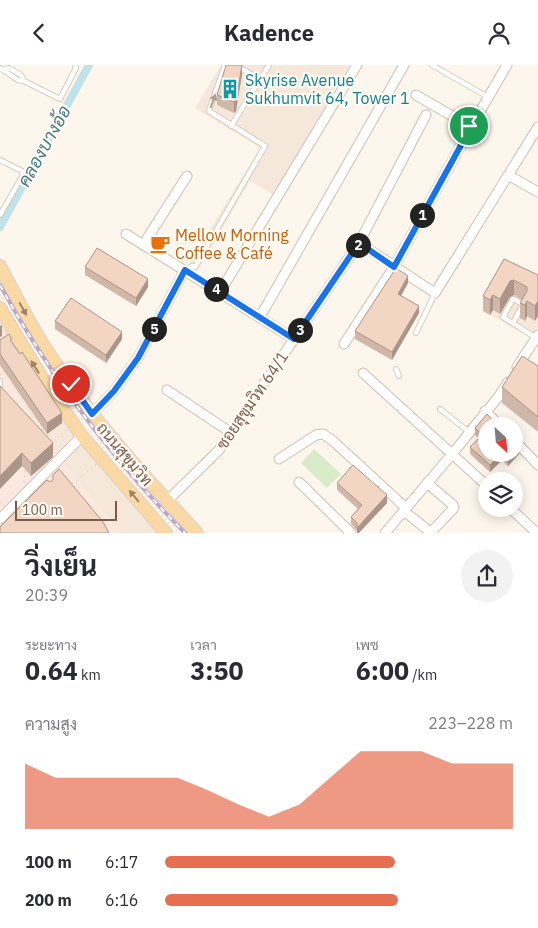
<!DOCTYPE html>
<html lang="th">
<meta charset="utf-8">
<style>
body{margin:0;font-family:"IBM Plex Sans",Sarabun,sans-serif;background:#f2f2f3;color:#2b2b33;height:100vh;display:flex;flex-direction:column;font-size:19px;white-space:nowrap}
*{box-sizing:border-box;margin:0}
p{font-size:16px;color:#7c7c81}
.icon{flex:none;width:28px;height:28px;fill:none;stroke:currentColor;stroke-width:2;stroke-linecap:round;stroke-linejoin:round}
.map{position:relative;height:468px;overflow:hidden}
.details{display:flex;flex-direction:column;background:#fff;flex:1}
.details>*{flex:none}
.needle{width:32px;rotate:154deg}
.buttons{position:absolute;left:478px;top:352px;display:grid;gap:10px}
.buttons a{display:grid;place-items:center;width:45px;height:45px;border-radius:50%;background:#fff;box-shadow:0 2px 12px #0003;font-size:25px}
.scale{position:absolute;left:15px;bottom:12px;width:102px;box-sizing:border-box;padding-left:5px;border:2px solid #7a5c4d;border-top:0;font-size:14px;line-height:18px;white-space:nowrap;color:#7a5c4d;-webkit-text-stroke:4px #fffaf3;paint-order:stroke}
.pin{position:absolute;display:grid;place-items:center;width:42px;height:42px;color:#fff;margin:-21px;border:2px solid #fff;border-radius:50%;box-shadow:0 1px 5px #0007}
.km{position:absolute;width:25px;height:25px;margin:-12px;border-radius:50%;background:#222;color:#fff;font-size:14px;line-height:25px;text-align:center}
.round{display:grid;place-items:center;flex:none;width:52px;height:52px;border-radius:26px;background:#f2f2f3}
.overview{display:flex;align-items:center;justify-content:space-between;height:85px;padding:0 25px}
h1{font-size:28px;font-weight:700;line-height:38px}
.figures{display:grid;grid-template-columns:repeat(3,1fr);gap:8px;height:85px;padding:5px 25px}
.figures div{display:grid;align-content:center}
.figures b{font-size:25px;font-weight:700}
.figures small{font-size:14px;font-weight:400}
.figures p{font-size:14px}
.chart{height:140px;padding:10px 25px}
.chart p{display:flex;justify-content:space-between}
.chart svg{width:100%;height:90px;margin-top:5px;fill:#e76f51;opacity:.7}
ul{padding:0 25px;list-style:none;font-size:16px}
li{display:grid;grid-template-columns:80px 60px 1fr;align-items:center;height:38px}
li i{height:12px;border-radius:6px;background:#e76f51}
header{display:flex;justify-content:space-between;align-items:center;height:65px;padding:0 25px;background:#fff;font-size:22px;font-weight:700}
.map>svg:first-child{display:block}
.residential{fill:#f5e8da}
.commercial{fill:#fde8e0}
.green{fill:#d8ecc9}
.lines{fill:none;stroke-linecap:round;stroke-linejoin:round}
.canal{stroke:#bfe3e8;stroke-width:8}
.service-casing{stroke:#d1beb0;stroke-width:6}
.minor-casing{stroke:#d1beb0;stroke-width:11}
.primary-casing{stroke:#dad1cd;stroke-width:14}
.path{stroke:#d9b8a5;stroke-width:1;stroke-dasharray:1 4;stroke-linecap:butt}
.service{stroke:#fff;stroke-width:4.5}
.minor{stroke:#fff;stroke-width:9}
.primary{stroke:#fbd9a5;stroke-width:12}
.rail-casing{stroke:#b9a8c9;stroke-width:4}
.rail{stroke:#fffaf3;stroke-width:2;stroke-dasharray:5.5;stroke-linecap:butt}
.path-bridge{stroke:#d9b8a5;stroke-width:1;stroke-dasharray:1 4;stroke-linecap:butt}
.wall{fill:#d1b7a8}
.shaded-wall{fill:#aa9588}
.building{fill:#f3d5c3;stroke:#aa9588}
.oneway{fill:#af9d94}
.oneway2{fill:#a18267}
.route-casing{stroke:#fff;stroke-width:10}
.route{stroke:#1a73e8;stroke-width:6}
.labels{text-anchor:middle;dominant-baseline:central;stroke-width:4.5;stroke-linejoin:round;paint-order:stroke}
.culture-label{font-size:16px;fill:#0d838f;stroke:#fffaf3;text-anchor:start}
.food-label{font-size:16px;fill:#c56008;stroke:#fffaf3;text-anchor:start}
.street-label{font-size:16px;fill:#7a5c4d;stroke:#fffaf3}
.water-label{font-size:18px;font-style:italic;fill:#437c86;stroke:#fffaf3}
</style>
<header><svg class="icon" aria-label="back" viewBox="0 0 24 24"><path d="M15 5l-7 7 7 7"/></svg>Kadence<svg class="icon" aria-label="person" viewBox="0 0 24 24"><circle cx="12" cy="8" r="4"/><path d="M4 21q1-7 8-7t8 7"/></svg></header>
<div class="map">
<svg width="538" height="468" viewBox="0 0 538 468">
<rect width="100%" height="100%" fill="#fdf6ec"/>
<path class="residential" d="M221,0h128l-75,130 -24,-14 -54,93 -11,-4 75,-122 -65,-40z
M504,209l34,17v36l-7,11 -48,-27z
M0,251l82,127 63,76 14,14h-159z"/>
<path class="commercial" d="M0,302l53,84 69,82h-122z"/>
<path class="green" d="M314,384l27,25 -14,14 -26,-25z"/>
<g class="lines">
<path class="canal" d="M0,162l89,-162"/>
<defs>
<path id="service" d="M235,0l25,14
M432,0l56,32
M0,3l18,12 6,1 36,18 16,-31 -1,-3
M3,5l6,-2 12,7 3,6
M231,61l38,-61
M0,95l22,11 1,4 -23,40
M185,205l7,-4 3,1 70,-121 -56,-35 16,-46
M513,258l10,-19 -10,-5 -10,18 33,21
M416,268l19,-40
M396,304l3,7
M0,316v10
M440,344l29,23"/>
<path id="minor" d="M416,30l55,32
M508,110l30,17
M126,169l168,105
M359,178l67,-128
M143,180l44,-69
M220,227l137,-227
M260,252l144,-252
M344,279l50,-77 77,-140 36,-62
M517,302l21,-32
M363,308l123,112
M167,325l63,42
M485,346l15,15
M92,349l22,-23 24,-33 47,-88
M514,375l24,25
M279,394l37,-24 7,-1 9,6 74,68
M299,417l52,51
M167,436l52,-51 140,-207 76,50 103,-166
M511,444l26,24
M404,446l25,20h3l22,-23 -1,-3 -26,-22
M0,454l82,-83
M385,468l68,-80 46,-57 9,-14"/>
<path id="primary" d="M0,201c14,27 28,55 44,80 44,69 98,128 153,187
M0,243l45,75 37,53 84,97"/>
</defs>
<use href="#service" class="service-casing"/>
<use href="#minor" class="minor-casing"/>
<use href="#primary" class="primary-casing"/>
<path class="path" d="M0,309l5,-3
M24,417l1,-13"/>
<use href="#service" class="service"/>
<use href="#minor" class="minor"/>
<use href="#primary" class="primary"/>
<defs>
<path id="rail" d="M0,220c50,91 112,174 185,248"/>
</defs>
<use href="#rail" class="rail-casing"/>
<use href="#rail" class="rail"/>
<path class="path-bridge" d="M0,221l11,-6
M0,229c36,69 84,133 136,191 14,16 28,33 44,48
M51,379l29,-25
M72,419l36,-29
M0,437l14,14"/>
</g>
<path class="wall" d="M242,9l-6,37 -2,2 -17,-8v-10z
M504,194l34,16 -3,46 -8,-5 -2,5 -5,-3v-15l2,-3 -8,-5 -4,2 -10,17 -7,-4 -3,5 -7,-4v-15z
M85,202l63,20 -12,19 -51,-31z
M408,218l-7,13 18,17 -27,47 -37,-21v-8z
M55,256l67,18 -16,24 -51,-34z
M0,275l12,3 50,80 -15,11 -47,-69z
M538,301v66l-36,-29v-16z
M0,321l53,71 -22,19 -9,-10z
M486,361l33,28 -11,12 -6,-6 -12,12 -20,-18v-7l9,-9 -4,-3v-7z
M337,418l50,20 -30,30v-2l-6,-7v-7l7,-8 -21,-19z"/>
<path class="shaded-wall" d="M242,0v9l-6,37 -2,2v-11z
M408,211v7l-10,18v-7z
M148,214v8l-12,19v-8z
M514,215v15l-4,2 -10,17v-15l10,-18z
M493,230v15l-3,5v-15z
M527,236v15l-2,5v-16z
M538,236v15l-3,5v-15z
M419,241v7l-27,47v-8z
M2,260v11l-2,1v-11z
M122,267v7l-16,24v-8z
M62,348v10l-15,11v-11z
M53,378v14l-22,19v-13z
M519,382v7l-11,12v-7l5,-5h1v-1z
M22,388v13l-22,23v-13z
M502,389v6l-12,12v-7z
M387,430v8l-28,30h-2v-5z"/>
<path class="building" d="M226,0h16l-6,35 -2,2 -17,-7z
M97,183l51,31 -12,19 -51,-31z
M504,194l34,16v26l-3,5 -8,-5 -2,4 -5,-2 7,-12v-4l-13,-7 -4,1 -10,18 -7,-4 -3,5 -7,-4z
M396,203l12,8 -10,18 21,12 -27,46 -37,-21z
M71,233l51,34 -16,23 -51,-34z
M9,269l3,5 -2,1 10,14 2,-2 40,61 -15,10 -47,-69v-14z
M522,291l16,10v51l-36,-30z
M0,321l53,57 -22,20 -9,-10 -22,23z
M487,349l9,10 7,1 1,1h-18v28h15l-11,11 -20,-18 12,-12 -7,-7z
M514,377l5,5 -5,6z
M502,389h11l-5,5z
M353,400l34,30 -30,33v-5l-6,-6 11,-12 -25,-22z
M59,404l44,53 6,11h-109v-6l47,-47 3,2 3,-2v-5z"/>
<defs><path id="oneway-solid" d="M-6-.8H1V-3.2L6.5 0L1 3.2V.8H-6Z" transform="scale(1.25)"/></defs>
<use class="oneway" href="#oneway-solid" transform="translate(213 36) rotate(-71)"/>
<g class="oneway2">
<use href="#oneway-solid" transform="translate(23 244) rotate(61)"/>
<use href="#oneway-solid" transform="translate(35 302) rotate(-122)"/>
<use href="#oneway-solid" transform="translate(134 431) rotate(-130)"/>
</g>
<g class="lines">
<defs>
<path id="route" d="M71,319l21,30 22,-23 24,-33 47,-88 109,69 65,-96 35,24 77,-140 -2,-1"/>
</defs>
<use href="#route" class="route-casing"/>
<use href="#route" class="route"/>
</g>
<defs>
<symbol id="building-bare" viewBox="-9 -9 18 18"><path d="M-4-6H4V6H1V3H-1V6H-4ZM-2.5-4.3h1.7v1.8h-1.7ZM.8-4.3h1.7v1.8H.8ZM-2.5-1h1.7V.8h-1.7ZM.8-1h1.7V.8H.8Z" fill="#0f9aa8" stroke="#fffaf3" stroke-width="2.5" paint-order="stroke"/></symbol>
<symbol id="cafe-bare" viewBox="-9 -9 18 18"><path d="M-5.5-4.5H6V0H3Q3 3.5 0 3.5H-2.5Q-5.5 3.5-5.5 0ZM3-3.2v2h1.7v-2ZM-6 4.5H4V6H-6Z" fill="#e8710a" stroke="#fffaf3" stroke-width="2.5" paint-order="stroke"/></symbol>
</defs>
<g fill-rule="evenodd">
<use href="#building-bare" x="216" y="10" width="28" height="28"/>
<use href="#cafe-bare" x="146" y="165" width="28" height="28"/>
</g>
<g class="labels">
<g class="culture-label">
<text x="245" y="15">Skyrise Avenue<tspan x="245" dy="18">Sukhumvit 64, Tower 1</tspan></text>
</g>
<g class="food-label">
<text x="175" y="170">Mellow Morning<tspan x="175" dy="18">Coffee &amp; Café</tspan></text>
</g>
<g class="street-label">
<text transform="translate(252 335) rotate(-56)">ซอยสุขุมวิท 64/1</text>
<text transform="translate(125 389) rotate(50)">ถนนสุขุมวิท</text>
</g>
<g class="water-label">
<text transform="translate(44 81) rotate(-61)">คลองบางอ้อ</text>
</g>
</g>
</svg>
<div class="buttons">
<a><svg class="needle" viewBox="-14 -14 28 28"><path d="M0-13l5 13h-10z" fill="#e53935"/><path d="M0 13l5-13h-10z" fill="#7c7c81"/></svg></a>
<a><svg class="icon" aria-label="layers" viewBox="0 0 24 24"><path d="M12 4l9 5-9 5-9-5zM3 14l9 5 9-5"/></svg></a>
</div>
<div class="scale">100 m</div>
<div class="pin" style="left:469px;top:61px;background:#1e9e55"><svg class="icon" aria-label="arrive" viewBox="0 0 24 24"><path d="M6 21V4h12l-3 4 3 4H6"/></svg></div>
<div class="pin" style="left:71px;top:319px;background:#d93025"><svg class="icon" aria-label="check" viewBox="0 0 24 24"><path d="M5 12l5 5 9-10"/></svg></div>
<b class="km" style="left:422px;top:150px">1</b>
<b class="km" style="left:358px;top:180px">2</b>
<b class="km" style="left:300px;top:265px">3</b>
<b class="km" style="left:216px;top:224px">4</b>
<b class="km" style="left:154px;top:264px">5</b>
</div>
<section class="details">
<div class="overview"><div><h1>วิ่งเย็น</h1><p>20:39</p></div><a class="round"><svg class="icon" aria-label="share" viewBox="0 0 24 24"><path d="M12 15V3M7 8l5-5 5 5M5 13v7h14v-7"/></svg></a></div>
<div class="figures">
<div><p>ระยะทาง</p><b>0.64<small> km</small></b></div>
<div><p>เวลา</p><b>3:50</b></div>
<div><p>เพซ</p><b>6:00<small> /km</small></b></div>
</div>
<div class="chart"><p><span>ความสูง</span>223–228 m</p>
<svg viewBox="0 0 160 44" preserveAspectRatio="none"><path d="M0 44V12L10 19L20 19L30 19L40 19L50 19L60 25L70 32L80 38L90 32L100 19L110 6L120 6L130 6L140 12L150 12L160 12V44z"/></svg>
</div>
<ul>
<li><b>100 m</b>6:17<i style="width:66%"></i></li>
<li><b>200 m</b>6:16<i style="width:67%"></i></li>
</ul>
</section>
